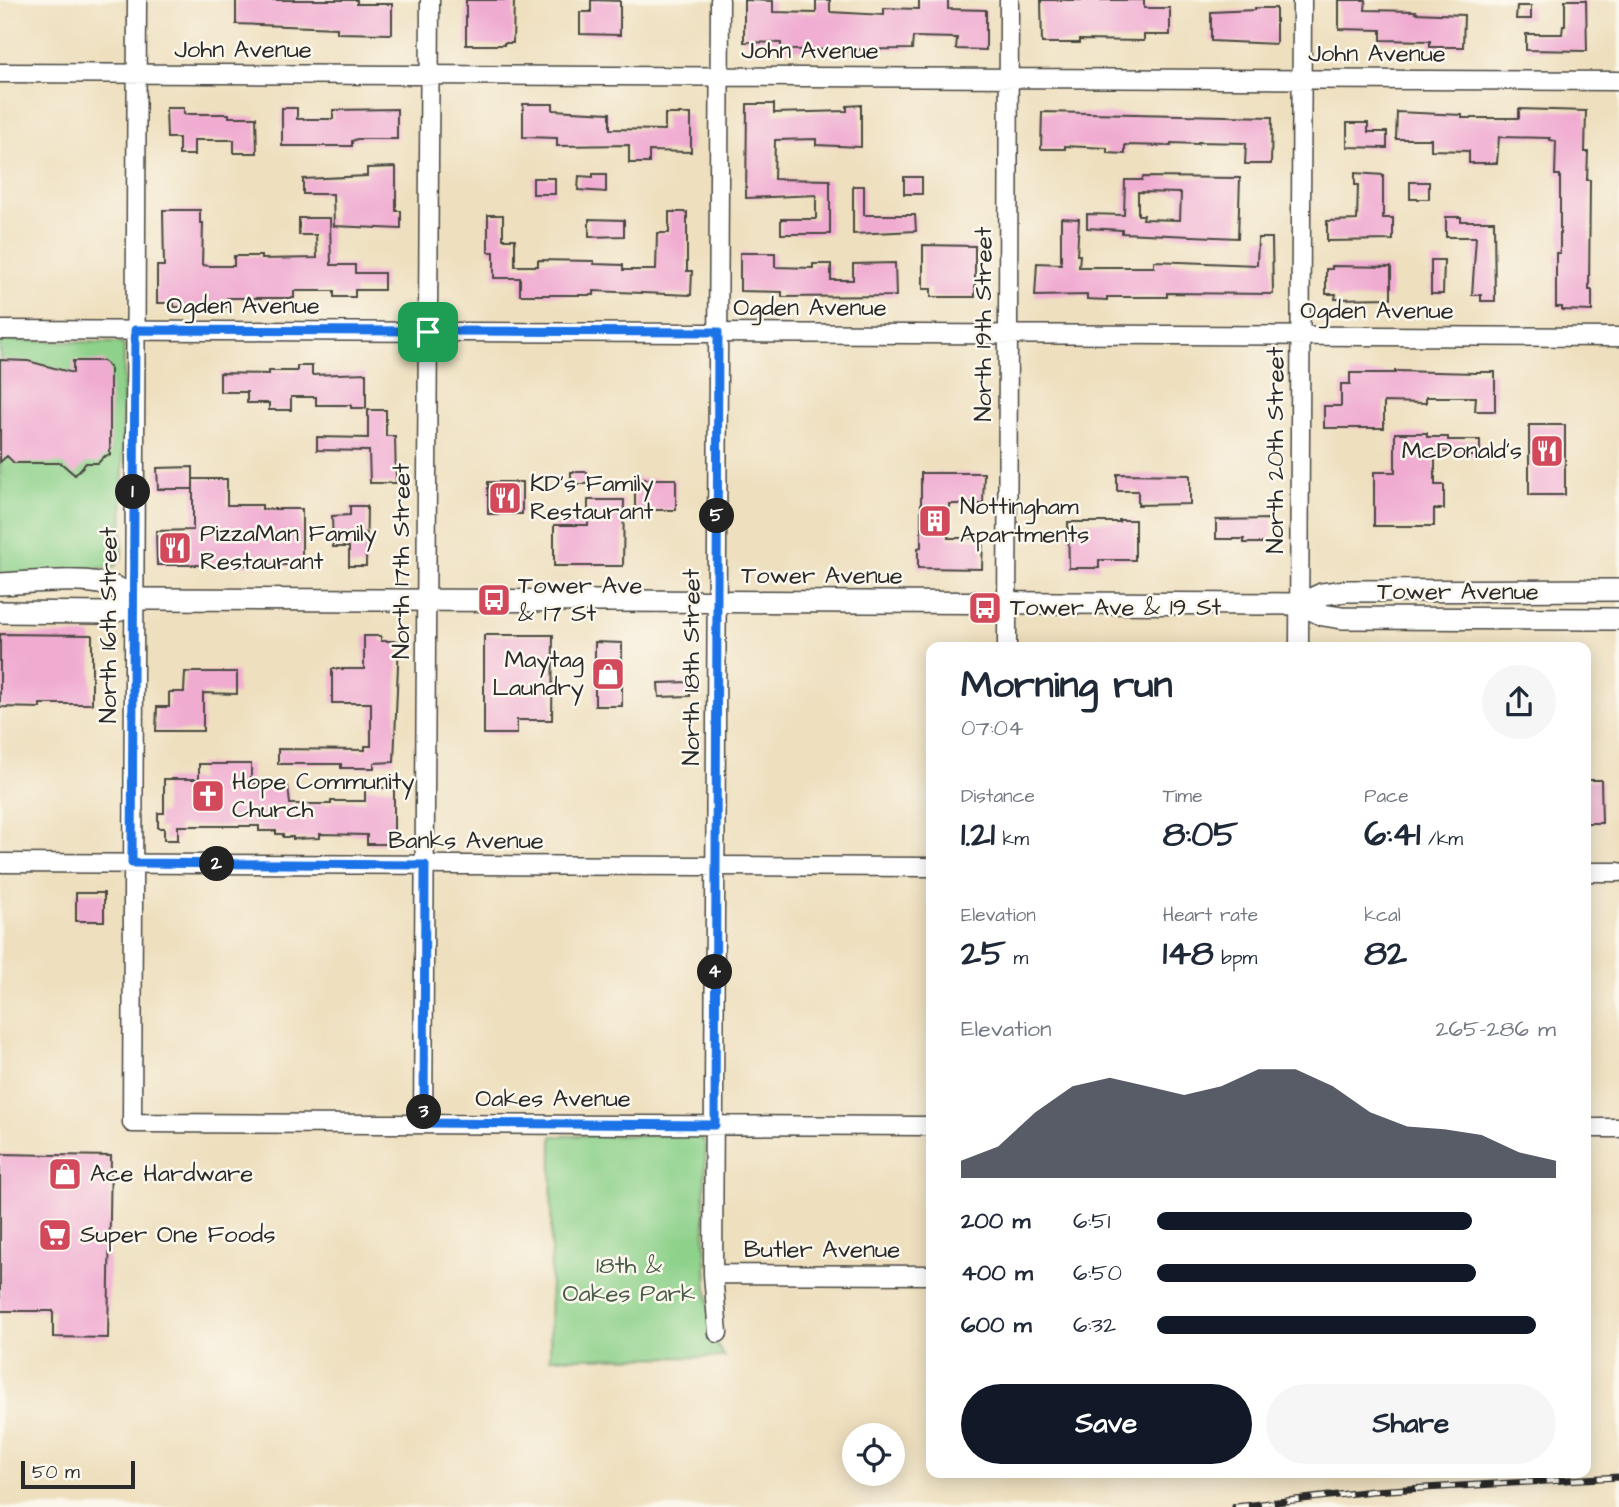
<!DOCTYPE html>
<meta charset="utf-8">
<style>
body{margin:0;font-family:"Architects Daughter",sans-serif;background:#f6f6f7;color:#1f2937;height:100vh;display:flex;flex-direction:column;font-size:26px;white-space:nowrap}
*{box-sizing:border-box;margin:0}
p{font-size:23px;color:#747a83}
.icon{flex:none;width:38px;height:38px;fill:none;stroke:currentColor;stroke-width:2;stroke-linecap:round;stroke-linejoin:round}
.map{position:relative;flex:1;overflow:hidden}
.details{position:absolute;left:926px;top:642px;width:665px;height:836px;display:flex;flex-direction:column;background:#fff;border-radius:14px;box-shadow:0 4px 18px #0003}
.details>*{flex:none}
.buttons{position:absolute;left:842px;top:1423px;display:grid;gap:14px}
.buttons a{display:grid;place-items:center;width:63px;height:63px;border-radius:50%;background:#fff;box-shadow:0 4px 18px #0003;font-size:35px}
.scale{position:absolute;left:21px;bottom:18px;width:114px;box-sizing:border-box;padding-left:7px;border:4px solid #2b2b2b;border-top:0;font-size:19px;line-height:24px;white-space:nowrap;color:#2b2b2b;-webkit-text-stroke:5px #fbf7ec;paint-order:stroke}
.pin{position:absolute;display:grid;place-items:center;width:60px;height:60px;color:#fff;margin:-30px;border-radius:14px;box-shadow:0 4px 10px #0006}
.km{position:absolute;width:35px;height:35px;margin:-18px;border-radius:50%;background:#222;color:#fff;font-size:19px;line-height:35px;text-align:center}
.round{display:grid;place-items:center;flex:none;width:74px;height:74px;border-radius:37px;background:#f6f6f7}
.headline{display:flex;align-items:center;justify-content:space-between;height:119px;padding:0 35px}
h1{font-size:38px;font-weight:700;line-height:52px}
.figures{display:grid;grid-template-columns:repeat(3,1fr);gap:10px;height:119px;padding:7px 35px}
.figures div{display:grid;align-content:center}
.figures b{font-size:35px;font-weight:700}
.figures small{font-size:19px;font-weight:400}
.figures p{font-size:19px}
.chart{height:196px;padding:14px 35px}
.chart p{display:flex;justify-content:space-between}
.chart svg{width:100%;height:126px;margin-top:7px;fill:#111827;opacity:.7}
.button{display:flex;gap:14px;margin-top:auto;padding:14px 35px}
.button a{flex:1;height:80px;border-radius:42px;background:#111827;color:#fff;font-size:28px;font-weight:700;line-height:80px;text-align:center}
.button a+a{background:#f6f6f7;color:#1f2937}
ul{padding:0 35px;list-style:none;font-size:23px}
li{display:grid;grid-template-columns:112px 84px 1fr;align-items:center;height:52px}
li i{height:18px;border-radius:9px;background:#111827}
.map>svg:first-child{display:block}
.green{fill:#8dd18a;stroke:#5c7e5a;stroke-width:2}
.building{fill:#f0abd1;fill-rule:evenodd}
.lines{fill:none;stroke-linecap:round;stroke-linejoin:round}
.minor-casing{stroke:#484641;stroke-width:21}
.major-casing{stroke:#484641;stroke-width:24}
.minor{stroke:#fff;stroke-width:18}
.major{stroke:#fff;stroke-width:21}
.rail-casing{stroke:#2b2b2b;stroke-width:7}
.rail{stroke:#fbf7ec;stroke-width:4.5;stroke-dasharray:13;stroke-linecap:butt}
.route-casing{stroke:#fff;stroke-width:14}
.route{stroke:#1a73e8;stroke-width:9}
.labels{text-anchor:middle;dominant-baseline:central;stroke-width:5;stroke-linejoin:round;paint-order:stroke}
.street-label{font-size:24px;fill:#2b2b2b;stroke:#fbf7ec}
.poi-label{font-size:24px;fill:#2b2b2b;stroke:#fbf7ec;text-anchor:start}
.park-label{font-size:24px;fill:#485d48;stroke:#fbf7ec}
</style>
<div class="map">
<svg width="1619" height="1507" viewBox="0 0 1619 1507">
<rect width="100%" height="100%" fill="#fbf7ec"/>
<filter id="ink" filterUnits="userSpaceOnUse"><feTurbulence type="fractalNoise" baseFrequency=".0143" numOctaves="2"/><feDisplacementMap in="SourceGraphic" scale="14" xChannelSelector="R" yChannelSelector="G"/><feConvolveMatrix kernelMatrix="1 2 1 2 8 2 1 2 1" color-interpolation-filters="sRGB"/></filter>
<filter id="wash" filterUnits="userSpaceOnUse"><feTurbulence type="fractalNoise" baseFrequency=".00686" numOctaves="4" result="noise"/><feDisplacementMap in="SourceGraphic" scale="28" xChannelSelector="R" yChannelSelector="G"/><feGaussianBlur stdDeviation="1.57" result="paint"/><feColorMatrix in="noise" values="0 0 0 0 0 0 0 0 0 0 0 0 0 0 0 0 0 1.4 0 .05"/><feComposite in="paint" operator="in"/></filter>
<g filter="url(#wash)">
<rect width="100%" height="100%" fill="#eedfbe"/>
<path class="green" d="M0,340l120,3 4,3 -2,211 -8,10 -114,8z
M689,1135l14,5 3,5 -2,66 3,77 4,38 5,18 9,13 -175,1 2,-222z"/>
<g id="blocks">
<path class="building" d="M236,0h121v4h35v30l-55,-1v-5l-101,-4z
M466,0h48l-1,43h-9v2h-38z
M591,0l29,1v34l-40,-1v-22h11z
M744,0l29,1v11l43,1v-13h14v12l54,3v-7l35,1v-9h29v9l38,1v40l-30,-1 1,-11 -44,-1 -1,12 -131,1v-7l-37,-1z
M1041,0h103v8h26v27h-26v6l-65,-1v3h-37z
M1339,0h27l-1,10 51,1 -1,2 49,2 -1,32h-33v-6l-49,-1v-10l-42,-1z
M1565,0h21l1,51 -61,-1v-16h36l1,-8h2z
M1517,6h14v13h-15z
M1255,8h21v36l-65,-3v-29l44,-2z
M523,104h30v6l57,3v16l55,1v-16h26v38l-42,-1v12h-20v-18l-72,1v-8l-34,-1z
M747,104h27v9l73,-2v-5l14,-1v42l-45,-2v-6l-41,1 -1,39 56,1v54h-49v-15h35v-24l-70,3z
M166,108h18v6h45v3h27l1,36h-23v-13h-40v15h-15v-17h-12z
M282,108h15v11h36v-9l64,-1v30h-40l-5,2v5h-70z
M1519,109l67,2 -1,41h3l-1,28h3l-1,110h3v21l-30,-1v-3h-6v-54h4v-78h-5l1,-34 -6,-1v-2l-51,-1 -2,26h-28v-12l-38,-1v-11h-35l1,-27 65,3v3h57z
M1042,112l230,5 -1,47h-26l1,-21 -48,-1v2l-27,-1v3l-46,-1v9l-18,-1v-5l-42,-2v3h-24z
M1347,123h21v9h19v16l-40,-1z
M396,167v44h5v18l-67,-3 -1,-32h-30v-15l64,-3v-8z
M1355,173l28,2v43h10v22l-66,1v-20l30,-1 1,-35h-3z
M593,174h13v18l-28,-2 1,-14 14,1z
M904,177h18v17h-18z
M1143,177l97,1 -2,60 -116,-5v-3l-35,-2v-14l37,1 1,-35h17zM1138,192l43,1 -1,27 -37,-1 1,-4h-6z
M533,178h22v16h-22z
M1410,182h19v17h-19z
M853,186h11v29h51l1,16 -63,3z
M163,210h37v13h3l-1,42 9,1h23v-10h27v3l56,-1 -1,-23h-17v-17h31l1,47h24v8h29v17h-29v7h-21v-6h-40v7h-67v9h-53v-4h-17v-37h7z
M669,212h18v59h5l-1,24 -97,-4v4h-74v-17h-26v-26h-6v-37h15v24h12v27h23v-6l56,1v3l29,1v5h33l1,-37h12z
M1446,217h15v4h33l1,80h-14v-6h-9l4,-58h-30z
M1061,218l18,1 -2,36h3l-1,12h75v-6l103,4 1,-27h14l1,56 -106,-1v4h-60v3l-20,-1v-4l-52,1 2,-33 24,1z
M589,219l35,1v16l-35,1z
M923,245l52,1v51h-44v-8h-8z
M740,253h35v14l38,1v-4h18v16h22v-16l42,-1 1,33 -114,1v-5l-42,-1z
M1431,260h13l-1,34h-12z
M1332,266l59,1v31l-56,1 1,-5h-10v-25h6z
M0,360l28,1 45,12v-12h31l6,7v87l-5,1 -7,7h-12l-11,12 -14,-12h-47l-7,-7 -7,6z
M297,366h15v9l54,-2v35h-15v-3h-35v-8h-25v13h-22v-7h-22v-11h-27v-19l49,1v-3h28z
M1395,371l81,2v-1h19v39h-20l1,-14h-50v6l-42,-1v26h-60v-22h17v-22h9v-11h45z
M368,410h18v26h9l1,47h-26l-1,-32 -52,-1v-13l51,1z
M1529,425h36v70h-36z
M1395,433h32v4h21v3h32v16h-15v-4h-30v33h9v24h-10v17h-60v-54h21z
M193,467v22h-35l-1,-21z
M571,472h16v12h-16z
M921,473h63l-1,31h-34l-1,34h35l-1,31 -64,-1v-20l3,-1z
M1117,474l73,1v29l-52,1v-14h-21z
M193,479h34v26h35v4h40v56h-145l-1,-34 37,-1z
M635,479h41v31h-41z
M488,482h34v32h-34z
M588,500h36l-1,66h-69v-41h34z
M350,506h17l-1,60h-17v-19h-16l-1,-31 18,-1z
M1272,519v24h-28v-4h-28v-19z
M1119,520h16v40h-36v8h-30l-1,-46h51z
M0,634l92,1v69h-52v4l-40,-1z
M484,635h69l-1,85h-35v14h-33z
M364,636h17v5h18l-5,121 -20,1v5h-33v-4h-63v-15l87,1v-4h6v-43h-39v-34h32z
M595,642l27,1v63h-27z
M185,672h52v22l-34,-1v38h-47l1,-24h12v-15h15z
M690,682v14l-31,1 -1,-14z
M199,764h52v19l37,3 2,18h41v-3h34v-13h29v56h-27v-9l-47,-1v4l-27,1v-2h-10v-3h-7v-3h-17v-5h-81v14h-14v-12h-6v-15h6v-34h35z
M1586,780h15l1,43h-16z
M76,893h28v28h-28z
M0,1154l111,2 -3,182 -55,-1v-26h-53z"/>
</g>
</g>
<g filter="url(#ink)">
<use href="#blocks" fill-opacity="0" stroke="#484641" stroke-width="2"/>
<g class="lines">
<defs>
<path id="minor" d="M137,0l-5,1123 799,3
M0,73l1619,8
M0,330l1619,7
M1007,648l2,-648
M1299,648l3,-648
M0,863l931,4
M1586,872h33
M423,1123l7,-1123
M1586,1128h33
M713,1274l218,1
M718,1333l-5,-59 7,-1274"/>
<path id="major" d="M0,584c37,-1 107,-13 134,15
M1300,604l22,-10 24,-3 273,-1
M0,612l109,1 11,-3 14,-11h18l1148,5 23,11 19,3 277,1"/>
</defs>
<use href="#minor" class="minor-casing"/>
<use href="#major" class="major-casing"/>
<use href="#minor" class="minor"/>
<use href="#major" class="major"/>
<defs>
<path id="rail" d="M1235,1507l137,-16 247,-14"/>
</defs>
<use href="#rail" class="rail-casing"/>
<use href="#rail" class="rail"/>
</g>
</g>
<g class="lines" filter="url(#ink)">
<defs>
<path id="route" d="M135,330l583,2 -3,793 -291,-2 1,-258 -293,-2z"/>
</defs>
<use href="#route" class="route-casing"/>
<use href="#route" class="route"/>
</g>
<defs>
<symbol id="restaurant-square" viewBox="-11 -11 22 22"><rect x="-9" y="-9" width="18" height="18" rx="4" fill="#d1495b" stroke="#fbf7ec"/><path d="M-5-6h1v4h1v-4h1v4h1v-4h1v5L-1.5 .5V6h-2V.5L-5-1ZM5-6V6H3V1.5H1.5Q1.5-4 5-6Z" fill="#fff"/></symbol>
<symbol id="building-square" viewBox="-11 -11 22 22"><rect x="-9" y="-9" width="18" height="18" rx="4" fill="#d1495b" stroke="#fbf7ec"/><path d="M-4-6H4V6H1V3H-1V6H-4ZM-2.5-4.3h1.7v1.8h-1.7ZM.8-4.3h1.7v1.8H.8ZM-2.5-1h1.7V.8h-1.7ZM.8-1h1.7V.8H.8Z" fill="#fff"/></symbol>
<symbol id="bus-square" viewBox="-11 -11 22 22"><rect x="-9" y="-9" width="18" height="18" rx="4" fill="#d1495b" stroke="#fbf7ec"/><path d="M-5-6H5V4H4V6H2V4H-2V6H-4V4H-5ZM-3.5-4V0h7V-4ZM-3.5 1.2v1.5H-2V1.2ZM2 1.2v1.5H3.5V1.2Z" fill="#fff"/></symbol>
<symbol id="shop-square" viewBox="-11 -11 22 22"><rect x="-9" y="-9" width="18" height="18" rx="4" fill="#d1495b" stroke="#fbf7ec"/><path d="M-5-2.5h2.3a2.7 3.5 0 0 1 5.4 0H5L5.5 6h-11ZM-1.5-2.5h3a1.5 2.3 0 0 0-3 0Z" fill="#fff"/></symbol>
<symbol id="church-square" viewBox="-11 -11 22 22"><rect x="-9" y="-9" width="18" height="18" rx="4" fill="#d1495b" stroke="#fbf7ec"/><path d="M-1.2-6h2.4v3.5h3.3v2.4h-3.3V6h-2.4V-.1h-3.3v-2.4h3.3Z" fill="#fff"/></symbol>
<symbol id="supermarket-square" viewBox="-11 -11 22 22"><rect x="-9" y="-9" width="18" height="18" rx="4" fill="#d1495b" stroke="#fbf7ec"/><path d="M-6-5.5h2.5l.6 2H6L4.5 2H-2.5L-4.4-4H-6ZM-1.5 3.2a1.3 1.3 0 1 0 .1 0ZM3 3.2a1.3 1.3 0 1 0 .1 0Z" fill="#fff"/></symbol>
</defs>
<g fill-rule="evenodd">
<use href="#restaurant-square" x="1528" y="432" width="38" height="38"/>
<use href="#restaurant-square" x="486" y="479" width="38" height="38"/>
<use href="#building-square" x="916" y="502" width="38" height="38"/>
<use href="#restaurant-square" x="156" y="529" width="38" height="38"/>
<use href="#bus-square" x="475" y="581" width="38" height="38"/>
<use href="#bus-square" x="966" y="589" width="38" height="38"/>
<use href="#shop-square" x="589" y="655" width="38" height="38"/>
<use href="#church-square" x="189" y="777" width="38" height="38"/>
<use href="#shop-square" x="46" y="1155" width="38" height="38"/>
<use href="#supermarket-square" x="36" y="1216" width="38" height="38"/>
</g>
<g class="labels">
<g class="street-label">
<text x="243" y="50">John Avenue</text>
<text x="810" y="51">John Avenue</text>
<text x="1377" y="54">John Avenue</text>
<text x="243" y="306">Ogden Avenue</text>
<text x="810" y="308">Ogden Avenue</text>
<text x="1377" y="311">Ogden Avenue</text>
<text transform="translate(984 324) rotate(-90)">North 19th Street</text>
<text transform="translate(1276 450) rotate(-90)">North 20th Street</text>
<text transform="translate(402 561) rotate(-90)">North 17th Street</text>
<text x="822" y="576">Tower Avenue</text>
<text x="1458" y="592">Tower Avenue</text>
<text transform="translate(109 625) rotate(-90)">North 16th Street</text>
<text transform="translate(692 667) rotate(-90)">North 18th Street</text>
<text x="466" y="841">Banks Avenue</text>
<text x="553" y="1099">Oakes Avenue</text>
<text x="822" y="1250">Butler Avenue</text>
</g>
<g class="poi-label">
<text x="1522" y="451" text-anchor="end">McDonald's</text>
<text x="530" y="484">KD's Family<tspan x="530" dy="28">Restaurant</tspan></text>
<text x="960" y="507">Nottingham<tspan x="960" dy="28">Apartments</tspan></text>
<text x="200" y="534">PizzaMan Family<tspan x="200" dy="28">Restaurant</tspan></text>
<text x="518" y="586">Tower Ave<tspan x="518" dy="28">&amp; 17 St</tspan></text>
<text x="1010" y="608">Tower Ave &amp; 19 St</text>
<text x="584" y="660" text-anchor="end">Maytag<tspan x="584" dy="28">Laundry</tspan></text>
<text x="232" y="782">Hope Community<tspan x="232" dy="28">Church</tspan></text>
<text x="90" y="1174">Ace Hardware</text>
<text x="80" y="1235">Super One Foods</text>
</g>
<g class="park-label">
<text x="629" y="1266">18th &amp;<tspan x="629" dy="28">Oakes Park</tspan></text>
</g>
</g>
</svg>
<div class="buttons">
<a><svg class="icon" aria-label="locate" viewBox="0 0 24 24"><circle cx="12" cy="12" r="6"/><path d="M12 2v4M12 18v4M2 12h4M18 12h4"/></svg></a>
</div>
<div class="scale">50 m</div>
<div class="pin" style="left:428px;top:332px;background:#1e9e55"><svg class="icon" aria-label="arrive" viewBox="0 0 24 24"><path d="M6 21V4h12l-3 4 3 4H6"/></svg></div>
<b class="km" style="left:133px;top:492px">1</b>
<b class="km" style="left:217px;top:864px">2</b>
<b class="km" style="left:424px;top:1112px">3</b>
<b class="km" style="left:715px;top:972px">4</b>
<b class="km" style="left:717px;top:516px">5</b>
<section class="details">
<div class="headline"><div><h1>Morning run</h1><p>07:04</p></div><a class="round"><svg class="icon" aria-label="share" viewBox="0 0 24 24"><path d="M12 15V3M7 8l5-5 5 5M5 13v7h14v-7"/></svg></a></div>
<div class="figures">
<div><p>Distance</p><b>1.21<small> km</small></b></div>
<div><p>Time</p><b>8:05</b></div>
<div><p>Pace</p><b>6:41<small> /km</small></b></div>
</div>
<div class="figures">
<div><p>Elevation</p><b>25<small> m</small></b></div>
<div><p>Heart rate</p><b>148<small> bpm</small></b></div>
<div><p>kcal</p><b>82</b></div>
</div>
<div class="chart"><p><span>Elevation</span>265–286 m</p>
<svg viewBox="0 0 160 44" preserveAspectRatio="none"><path d="M0 44V38L10 33L20 21L30 12L40 9L50 12L60 15L70 12L80 6L90 6L100 12L110 21L120 26L130 27L140 29L150 35L160 38V44z"/></svg>
</div>
<ul>
<li><b>200 m</b>6:51<i style="width:79%"></i></li>
<li><b>400 m</b>6:50<i style="width:80%"></i></li>
<li><b>600 m</b>6:32<i style="width:95%"></i></li>
</ul>
<div class="button"><a>Save</a><a>Share</a></div>
</section>
</div>
